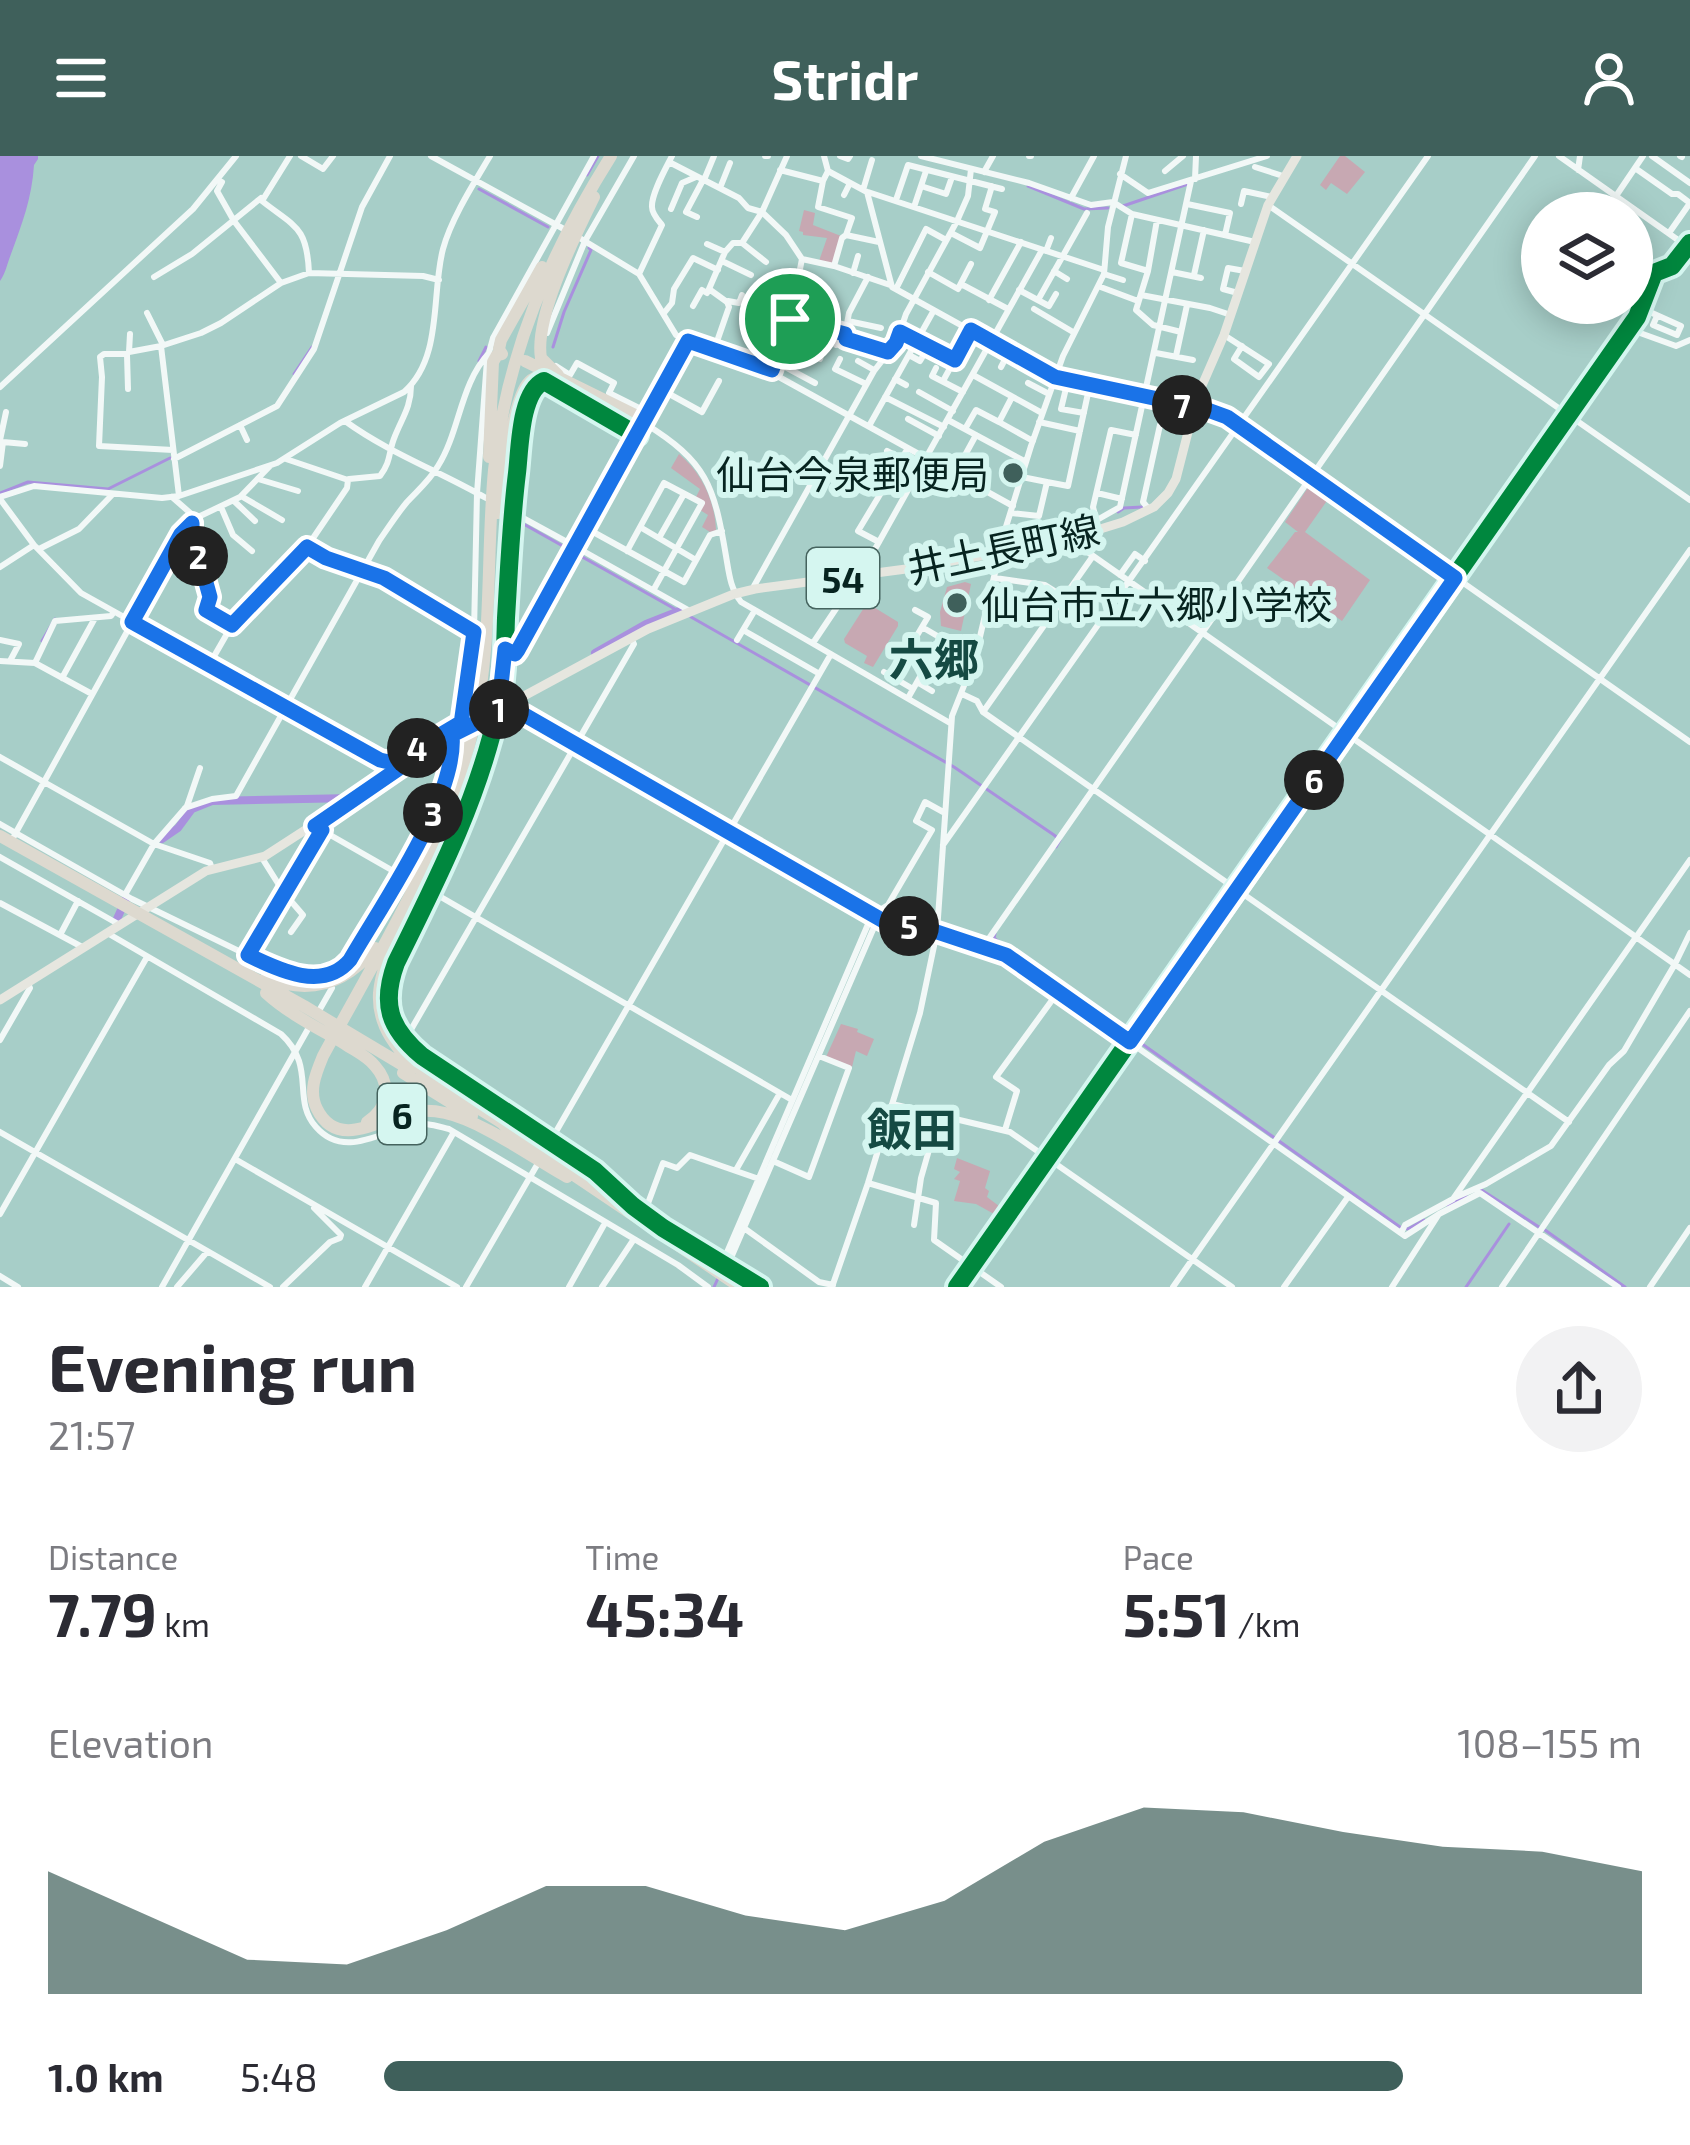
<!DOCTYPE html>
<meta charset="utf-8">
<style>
body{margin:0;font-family:"Exo 2","Noto Sans JP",sans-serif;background:#f2f2f3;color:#2b2b33;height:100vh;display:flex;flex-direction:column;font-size:45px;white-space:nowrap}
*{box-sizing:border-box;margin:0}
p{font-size:39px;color:#7c7c81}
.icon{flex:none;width:66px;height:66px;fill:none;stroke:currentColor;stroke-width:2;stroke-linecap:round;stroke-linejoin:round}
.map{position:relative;height:1131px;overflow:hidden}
.drawer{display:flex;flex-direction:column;background:#fff;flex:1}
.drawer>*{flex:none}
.tools{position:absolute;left:1521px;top:36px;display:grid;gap:24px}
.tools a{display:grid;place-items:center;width:132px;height:132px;border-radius:50%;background:#fff;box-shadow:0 6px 30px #0003;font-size:60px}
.pin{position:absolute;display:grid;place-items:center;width:102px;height:102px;color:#fff;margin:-51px;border:6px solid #fff;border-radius:50%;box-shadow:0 3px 12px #0007}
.km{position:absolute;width:60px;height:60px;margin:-30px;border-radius:50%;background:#222;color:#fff;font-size:33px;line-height:60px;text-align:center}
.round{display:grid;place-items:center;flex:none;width:126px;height:126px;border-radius:63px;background:#f2f2f3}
.head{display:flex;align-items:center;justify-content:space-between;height:204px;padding:0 48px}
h1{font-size:66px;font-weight:700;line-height:90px}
.figures{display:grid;grid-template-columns:repeat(3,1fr);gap:18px;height:204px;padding:12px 48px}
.figures div{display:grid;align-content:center}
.figures b{font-size:60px;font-weight:700}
.figures small{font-size:33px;font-weight:400}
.figures p{font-size:33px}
.chart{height:336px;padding:24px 48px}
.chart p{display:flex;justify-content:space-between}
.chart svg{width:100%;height:216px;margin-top:12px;fill:#3f605b;opacity:.7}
ul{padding:0 48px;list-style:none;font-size:39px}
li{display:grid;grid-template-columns:192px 144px 1fr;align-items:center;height:90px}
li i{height:30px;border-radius:15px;background:#3f605b}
header{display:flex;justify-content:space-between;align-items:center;height:156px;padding:0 48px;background:#3f605b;color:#fff;font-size:54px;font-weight:700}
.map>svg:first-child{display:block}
.green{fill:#c7a8b2}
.water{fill:#a990de}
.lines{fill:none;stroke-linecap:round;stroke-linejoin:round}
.stream{stroke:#a990de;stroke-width:3}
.river{stroke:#a990de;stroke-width:8}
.minor{stroke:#f2f8f7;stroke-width:6}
.major{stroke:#e6e6df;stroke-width:9}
.highway{stroke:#ddd9cf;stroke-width:12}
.cycleway-casing{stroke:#d5f6f0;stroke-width:26}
.cycleway{stroke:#00873e;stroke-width:18}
.route-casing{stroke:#fff;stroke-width:24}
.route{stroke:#1a73e8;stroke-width:15}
.poi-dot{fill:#3f605b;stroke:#d5f6f0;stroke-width:4.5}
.labels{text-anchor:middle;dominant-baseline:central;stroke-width:12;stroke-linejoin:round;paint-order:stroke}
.shield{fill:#d5f6f0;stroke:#45635e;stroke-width:3}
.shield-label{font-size:36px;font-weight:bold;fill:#072420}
.poi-label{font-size:39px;fill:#072420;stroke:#d5f6f0;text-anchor:end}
.street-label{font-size:39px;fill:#072420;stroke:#d5f6f0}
.quarter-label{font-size:45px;font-weight:bold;fill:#154a43;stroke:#d5f6f0}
</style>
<header><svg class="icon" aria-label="menu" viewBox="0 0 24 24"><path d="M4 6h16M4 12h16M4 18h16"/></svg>Stridr<svg class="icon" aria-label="person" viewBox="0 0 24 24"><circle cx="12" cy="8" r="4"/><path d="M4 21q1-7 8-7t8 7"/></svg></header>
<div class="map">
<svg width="1690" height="1131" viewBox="0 0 1690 1131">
<rect width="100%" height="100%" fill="#a7cec8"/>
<path class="green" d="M1340,0h5l20,16 -18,22 -16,-11 -5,7 -6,-5z
M804,54l11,3 -2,12 28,11 -9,28 -13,-3 8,-23 -24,-3v-3l-4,-1z
M679,298c23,19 36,47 37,77l-6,1 -8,-5 6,-12 -8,-5 -4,-13 4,-8 -29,-21z
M1311,327l20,12 -26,37 65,48 -28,41 -75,-53 28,-36h3l-13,-10z
M965,426l6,2 -10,47 -20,-5 -1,-14 7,-25z
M867,447l31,19v4l-25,41 -9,-4 3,-7 -22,-13 -1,-4z
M841,868l17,5 -1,3 17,7 -7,17 -11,-5 -4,16 -26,-10z
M957,1002l33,13 -5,17 4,3 -2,6 12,9 -5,8 -18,-10 -22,-3 6,-20 -6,-2 6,-7 -6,-3z"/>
<path class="water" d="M0,0h38v3l-4,6c-2,33 -12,59 -23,89 -4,10 -5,18 -11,27z"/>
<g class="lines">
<path class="stream" d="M587,19l11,-19
M1028,30l56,23 24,-1
M479,33l69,38
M1123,50l65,-22
M553,191l11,-35 27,-62 -2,-2
M479,205l7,-14
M294,218l18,-27
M539,236l-10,43 -9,87 162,91
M0,337l28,-11 80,7 62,-31
M1118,356l6,-4 18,-1
M691,461l263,150 100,68 6,5 -4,7
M134,471l71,39
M42,485l13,-22
M995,778l-1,4 6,5 400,284 8,2 16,-9
M1480,1033l59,38
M1448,1050l18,-10
M1545,1074l80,57
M714,1131l5,-11
M1466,1131l43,-63"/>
<path class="river" d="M595,497l51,-29 33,-13
M162,683l16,-11 14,-19 20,-8 141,-3
M117,763l9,-20"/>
<path class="minor" d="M290,0l-28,45c33,26 45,25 47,72
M301,0l22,13 10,-13
M431,0l131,72
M765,0h3
M787,0l-25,56 24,23 16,24 -3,15 -13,36 4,9 55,15 4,-21 19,-36
M824,0l4,15 39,21 25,95 163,90 150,32 22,8 463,325
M840,0l8,3 2,-3
M921,0l108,27 62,22 22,-3 19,12 123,28
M1029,0h2
M1559,0l129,91
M1652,0l38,27
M1680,0l2,1
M669,6l70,36 9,10 14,4 -20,31h-9l-8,9 -16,37 18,13 2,5 -15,43
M1255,11l28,9
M1635,12l37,26h6l12,9 -21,30
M780,14l43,11
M1578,14l2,-14
M828,15l-5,10 -5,26 34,11 -6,17 33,7
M1165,15l18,-15
M984,16l9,-16
M1120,18l28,19 119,-37
M1195,23l1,-23
M704,24l10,-24
M222,26l-5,9 17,30 47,62
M921,30l25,8 6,-17
M720,32l10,-25
M863,34l9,-30
M868,36l236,78
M844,39l6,-12
M1616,40l27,-40
M1071,42l23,-42
M896,44l12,-35 94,24
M1187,48l43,9 -5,22
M1241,48l3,-13 28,6
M1268,49l422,295
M914,51l12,-36
M671,53l11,-26 14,-6
M1132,58l-11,49 27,8
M697,61l-11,-5 17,-32
M1157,64l-9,51 -12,39 17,15 28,7
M951,77l29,15 15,-36 -10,-3 7,-23
M578,81l61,37 37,61 24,11 72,24 7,7 234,129
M742,87l24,19
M707,88l18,8
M1046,95l5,-13
M802,103l32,7 56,19
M722,105l29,14
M834,110l8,-28 4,-3
M1054,115l13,8
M928,116l30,17 13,-25
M1172,116l29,6
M853,117l5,-17
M639,118l23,-49c-4,-5 -10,-11 -10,-18 -1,-13 14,-39 20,-51
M1104,118l19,6
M1194,119l10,-45
M154,121l38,-23 69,-56
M772,127l20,11 26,10
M961,128l47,25
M1098,130l40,15
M896,133l30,-60 20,11
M1019,134l30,16 7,-12
M766,136l12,6 -1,4 5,5
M1238,137l-15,-4 5,-21 17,3
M1141,139l69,13 21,7
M989,144l32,-58
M1038,144l49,-87
M728,145l11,2 3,-8
M693,150l9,-16 5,3 2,-4
M1641,152l40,18 -4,9 -24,-10 4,-9
M1034,153l39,23
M147,157l16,32
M664,157l8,-10 2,-14 19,-31 25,12
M848,165l33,7
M754,167l7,-19 16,10 5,-7 4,2
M1629,173l47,17 14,-6
M900,176l55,28
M547,177l38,-92 49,-85
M130,178l-1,18 32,-6 18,150
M845,178l1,5 42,13
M1224,179l45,29 -10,13 -25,-18 8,-13
M688,185l-112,206 114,64
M836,189l3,-13
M161,190l40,-13 20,-10 60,-40 28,-10 114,3 16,4
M782,190l38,13 10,-30
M1156,197l37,7
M127,198h-23l-4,3 2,20 -3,69 74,4
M127,199l1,34
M909,199l11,6 9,-15
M1176,200l11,-51
M840,203l-5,10 31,15
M858,205l16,9
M776,206l39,21
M556,210l14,9 7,-12 37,20 -5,10 40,20
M1001,211l9,-17
M936,212l-4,8 31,16
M772,214l18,-51
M973,219l69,38
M895,223l11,6
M1068,224l-7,29 23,4
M943,225l28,-51
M540,226c-32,29 -33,260 -40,316 -2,18 -9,36 -14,54 -21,75 -56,141 -90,211 -15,41 -7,65 26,93l173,115 38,35 30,22 97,59
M1028,227l21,11
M552,228l85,51
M0,231l193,-178 43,-53
M662,234l40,22 17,-31
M919,236l34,19
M885,241l59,30
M1012,241l-13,25 34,19
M908,263l31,17
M948,264l78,42
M345,265c44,32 94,50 141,77
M1039,266l41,9
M644,267c63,39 70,62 82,133 3,17 4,32 15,46l209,121
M240,269l7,15
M869,270l65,-116
M965,273l11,-19 23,12
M0,284l6,-28
M887,295l15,8
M964,301l12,-22
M174,303l103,-53 37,-57 48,-142 28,-51
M0,310l3,-24 22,2
M258,323l40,12
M349,323l31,-3c12,-16 8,-24 15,-40 7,-18 16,-29 16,-50
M1047,326l21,4 22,-102
M1097,337l25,6
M241,340l41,24
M0,341l34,-11 128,12 17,-2 98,-33 63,-40 64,-31c39,-34 27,-98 39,-143 8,-30 31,-66 47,-93
M0,343l34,46 -34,22
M234,345l21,20
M221,351l12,28 19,16
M1148,352l-5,-6 17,-77
M1011,357l28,3 8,-34 -25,-5
M196,362l44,-21 30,-31
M1096,363l-3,-12 18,-77 25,5
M1097,364l23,-13 71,-326
M192,371l18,70 -4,13 26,15
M640,371l56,33
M586,372l98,54 26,-47 12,-4
M659,382l25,-44
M1075,382l4,8 611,429
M879,386l-21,-11 50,-83
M34,389l47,48 299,167 13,3 5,6
M307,391l19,11 58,20 90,54 -13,95
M39,393l40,-20 33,-34
M171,395l7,4 10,-1
M627,395l37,-68 38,20 -48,86
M1120,419l15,-21 10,7
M995,422l50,7 19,12
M755,432l-1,-2 120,-215 22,-28 10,-29 51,-93 11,-25 3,-27
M922,471l53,31
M743,474l75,43
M482,480l-8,-4 3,-139 10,-133 6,-22 101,-182
M0,484l19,4 -9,17
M737,484l18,-30
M813,487l57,-85 172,-308
M497,488l20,9 59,-106 -73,-40
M908,495l32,19
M0,505l35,2 57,31
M35,507l20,-42 56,-5 3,-4
M900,508l28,-47 -13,-7
M209,509l23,-40 75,-78 40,-59 1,-8 -62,-21
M884,516l29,17
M62,522l33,-60
M917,526l15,9
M962,538l15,7 6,11 110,-156
M908,542l34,-60
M509,550l378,217 50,9 69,23 399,281 34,-22
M983,556l586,410
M0,601l44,25 137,-248 15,-16 -24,-21
M393,607l69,-41
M200,612l-13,38 -33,38 56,19 2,6
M185,652l27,-9 24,-3 143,-255c9,-13 18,-27 28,-39 11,-12 23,-22 31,-36 22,-35 22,-82 51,-113
M0,668l132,75 140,68 38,9 33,-8
M318,672l91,52
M14,680l30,-54 110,62 -28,49
M943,689l485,-689
M0,701l120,68
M262,702l22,35 19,22 -12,17
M427,733l365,211
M0,747l84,45
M109,778l172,100c36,33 10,65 35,93 28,32 64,5 96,-2 13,-3 24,1 37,4l229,136 30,22
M60,779l18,-34
M983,791l552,-791
M248,799l74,-125
M343,812c17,-19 28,-44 41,-66 25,-43 74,-116 68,-167
M320,853l12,-21
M0,884l30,-52 -2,-5
M405,884l229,-396 -3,-6
M892,948l118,28 222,155
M1005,974l12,-39 -21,-14 62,-85
M0,976l270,155
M546,993l285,-495
M235,1003l222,128
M773,1005l36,16 40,-109 -30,-12
M736,1014l44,-77
M868,1027l68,20 -2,37 67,47
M1456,1041l30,-13 65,-38 58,-81 15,-14 51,-87 15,-31
M0,1058l147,-257
M644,1058l19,-51 14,5 13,-13 69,24
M914,1069l7,-47 18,-63
M744,1072l75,54 14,3
M1401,1077l4,-8 48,-26 237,-339
M722,1108l150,-349 16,-10 44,-75 -16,-9 9,-19 20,11
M727,1111l151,-349
M0,1120l18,11
M162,1131l146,-258
M177,1131l30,-35
M283,1131l47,-45 10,-4 1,-3 -27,-27
M365,1131l89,-155
M466,1131l71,-122
M569,1131l36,-64
M602,1131l32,-48
M832,1131l36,-104 52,-170 17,-81 15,-216 23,-58 30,-128 26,-84 32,-90 41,-82 4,-47 18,-71
M957,1131l680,-970 17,-44 18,-7 18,-23
M1173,1131l517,-737
M1284,1131l64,-90
M1392,1131l47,-73 41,-21 138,94
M1502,1131l188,-276
M1650,1131l40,-59"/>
<path class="major" d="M0,844l206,-129 59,-15 187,-121 196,-106 86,-35 21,-5 151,-20 149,-26 68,-21 31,-15 14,-14 8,-14 21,-82 27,-62 44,-130 29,-49"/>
<path class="highway" d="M525,205l116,57 3,5
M558,219l-17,-17c-7,-41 35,-124 53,-161
M489,301l4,-95 4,-7 5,-1 -3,-5 2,-9 41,-73
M498,357c5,-26 14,-115 31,-131 8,-8 17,-6 27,-2
M0,680l304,170 107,64
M404,766c-10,22 -23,46 -25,71 -4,65 76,99 123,130l11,11
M266,822c44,17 80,6 109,-30
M266,837c23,21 52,35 79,51 10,7 22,12 30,22 17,19 13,43 -8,56
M403,917l69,43
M510,976l230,155
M567,1021c-34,-19 -85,-56 -122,-64 -13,-3 -25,-3 -37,0 -29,7 -71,37 -91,-4 -9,-18 -1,-36 6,-53 58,-107 124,-211 151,-331 19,-85 12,-170 20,-255 12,-115 56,-217 117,-314"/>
<defs>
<path id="cycleway" d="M637,279l-93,-54c-24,11 -24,67 -27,92 -6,48 -8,97 -11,145 -1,30 -1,62 -8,91 -20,91 -61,171 -102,254 -15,41 -7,65 26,93l173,115 38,35 30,22 97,59
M957,1131l680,-970 17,-44 18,-7 18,-23"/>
</defs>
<use href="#cycleway" class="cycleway-casing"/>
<use href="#cycleway" class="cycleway"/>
</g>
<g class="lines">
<defs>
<path id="route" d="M790,163l-18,51 -84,-29 -170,309 -3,4 -10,-5 -7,63 -46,23 -54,34 -5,-6 -13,-3 -248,-138 49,-88 11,-11v9l18,65 -4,13 26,15 75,-78 19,11 58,20 90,54 -14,99 -8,4c6,61 -71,171 -102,225 -27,32 -71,10 -102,-5l74,-125 -7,-4 83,-57 -5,-6 69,-41 -2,9 49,-25 378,217 50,9 69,23 124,87 325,-464 -228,-161 -22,-8 -150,-32 -84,-47 -16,30 -55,-28 -4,11 -8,9 -42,-13 -1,-5 -55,-15"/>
</defs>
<use href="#route" class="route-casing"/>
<use href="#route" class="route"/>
</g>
<g class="poi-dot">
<circle cx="1013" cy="317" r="12"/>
<circle cx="957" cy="447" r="12"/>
</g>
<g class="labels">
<g class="shield">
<rect x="807" y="392" width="72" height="60" rx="9"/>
<rect x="378" y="928" width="48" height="60" rx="9"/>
</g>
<g class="shield-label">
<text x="843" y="422">54</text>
<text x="402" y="958">6</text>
</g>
<g class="poi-label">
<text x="989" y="317">仙台今泉郵便局</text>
<text x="981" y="447" text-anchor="start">仙台市立六郷小学校</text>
</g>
<g class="street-label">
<text transform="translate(1003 392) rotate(-12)">井土長町線</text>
</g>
<g class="quarter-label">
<text x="934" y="502">六郷</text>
<text x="912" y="972">飯田</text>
</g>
</g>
</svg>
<div class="tools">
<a><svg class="icon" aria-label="layers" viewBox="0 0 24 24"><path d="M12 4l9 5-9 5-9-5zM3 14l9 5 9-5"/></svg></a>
</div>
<div class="pin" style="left:790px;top:163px;background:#1e9e55"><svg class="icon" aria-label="arrive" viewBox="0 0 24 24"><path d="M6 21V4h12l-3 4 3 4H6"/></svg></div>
<b class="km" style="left:499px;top:553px">1</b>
<b class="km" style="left:198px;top:400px">2</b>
<b class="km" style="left:433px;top:657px">3</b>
<b class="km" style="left:417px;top:592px">4</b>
<b class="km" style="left:909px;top:770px">5</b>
<b class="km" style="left:1314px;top:624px">6</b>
<b class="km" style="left:1182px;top:249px">7</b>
</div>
<section class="drawer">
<div class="head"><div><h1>Evening run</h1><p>21:57</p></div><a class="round"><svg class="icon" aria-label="share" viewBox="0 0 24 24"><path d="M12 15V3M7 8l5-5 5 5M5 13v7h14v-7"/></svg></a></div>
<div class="figures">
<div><p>Distance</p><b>7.79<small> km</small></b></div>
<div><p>Time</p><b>45:34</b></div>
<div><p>Pace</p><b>5:51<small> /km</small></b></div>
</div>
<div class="chart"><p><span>Elevation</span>108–155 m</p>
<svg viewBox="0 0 160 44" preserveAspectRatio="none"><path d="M0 44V19L10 28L20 37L30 38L40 31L50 22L60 22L70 28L80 31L90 25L100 13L110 6L120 7L130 11L140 14L150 15L160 19V44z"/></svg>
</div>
<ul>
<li><b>1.0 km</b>5:48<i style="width:81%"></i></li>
</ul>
</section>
